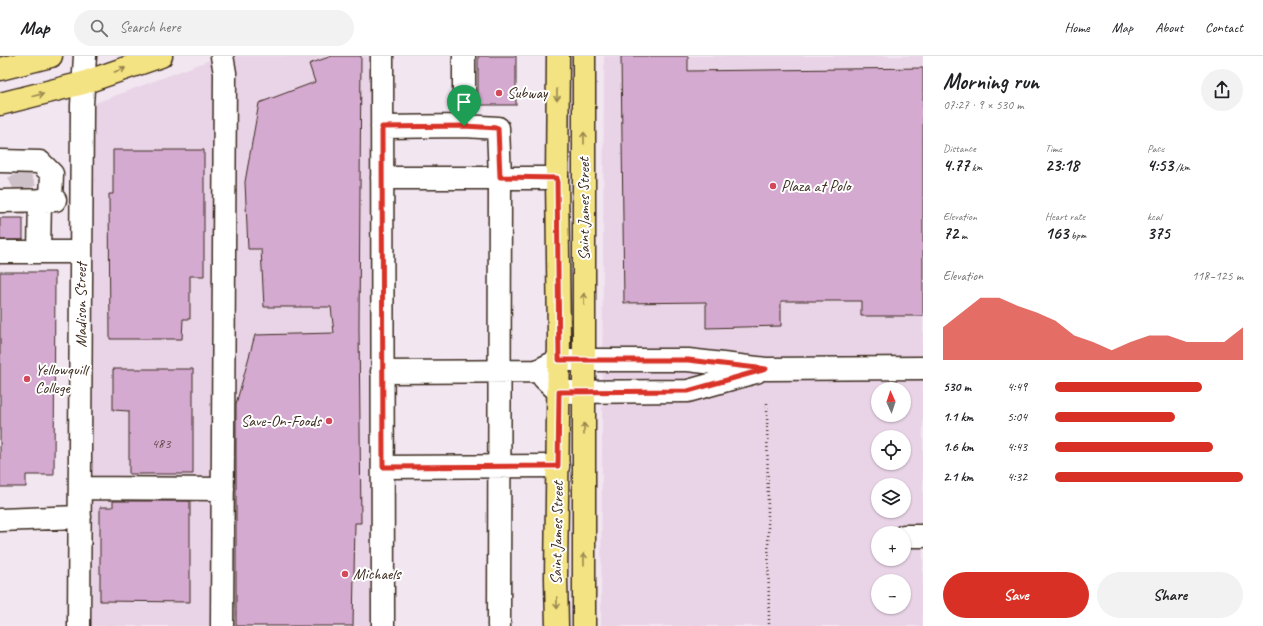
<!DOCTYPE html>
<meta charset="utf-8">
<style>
body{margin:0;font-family:Caveat,sans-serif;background:#f2f2f2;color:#202124;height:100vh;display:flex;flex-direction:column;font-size:15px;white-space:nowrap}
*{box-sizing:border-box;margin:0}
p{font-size:13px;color:#757577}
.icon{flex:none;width:22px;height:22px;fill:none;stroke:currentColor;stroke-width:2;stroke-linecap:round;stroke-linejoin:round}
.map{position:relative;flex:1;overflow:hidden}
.side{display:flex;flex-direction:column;background:#fff;width:340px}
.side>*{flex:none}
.needle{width:26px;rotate:357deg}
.controls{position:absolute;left:871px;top:326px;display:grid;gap:8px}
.controls a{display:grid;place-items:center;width:40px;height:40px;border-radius:50%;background:#fff;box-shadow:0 1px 3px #0004;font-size:20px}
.pin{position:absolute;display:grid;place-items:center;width:34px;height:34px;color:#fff;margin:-41px -17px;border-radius:50% 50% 50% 0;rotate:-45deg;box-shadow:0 0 4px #0007}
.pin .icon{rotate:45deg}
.round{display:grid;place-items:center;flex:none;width:42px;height:42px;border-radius:21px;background:#f2f2f2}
.headline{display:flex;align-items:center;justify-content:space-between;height:68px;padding:0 20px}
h1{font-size:22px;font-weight:800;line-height:30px}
.figures{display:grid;grid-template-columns:repeat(3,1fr);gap:6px;height:68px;padding:4px 20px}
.figures div{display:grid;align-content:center}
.figures b{font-size:17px;font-weight:800}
.figures small{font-size:11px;font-weight:400}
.figures p{font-size:11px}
.chart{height:112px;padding:8px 20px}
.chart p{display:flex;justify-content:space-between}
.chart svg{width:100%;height:72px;margin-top:4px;fill:#d93025;opacity:.7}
.button{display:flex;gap:8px;margin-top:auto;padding:8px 20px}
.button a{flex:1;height:46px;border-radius:24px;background:#d93025;color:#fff;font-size:16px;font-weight:800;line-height:46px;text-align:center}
.button a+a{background:#f2f2f2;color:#202124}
ul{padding:0 20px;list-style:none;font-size:13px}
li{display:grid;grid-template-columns:64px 48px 1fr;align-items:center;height:30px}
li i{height:10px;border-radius:5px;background:#d93025}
header{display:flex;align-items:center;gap:24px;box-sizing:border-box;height:56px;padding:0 20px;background:#fff;border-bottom:1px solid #e0e0e0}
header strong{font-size:19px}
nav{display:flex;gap:22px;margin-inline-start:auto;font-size:14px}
.search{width:280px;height:36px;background:#f2f2f2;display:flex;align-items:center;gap:10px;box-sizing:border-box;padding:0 14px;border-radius:22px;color:#757577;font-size:15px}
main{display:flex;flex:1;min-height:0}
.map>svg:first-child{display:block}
.built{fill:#e9d4e7;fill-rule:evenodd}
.building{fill:#d5aad0;stroke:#3b2a1e}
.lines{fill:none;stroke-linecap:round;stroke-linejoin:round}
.minor-tunnel{stroke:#cdc0c7;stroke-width:22;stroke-dasharray:22 11;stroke-linecap:butt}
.minor-casing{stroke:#3b2a1e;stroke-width:25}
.major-casing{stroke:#3b2a1e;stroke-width:25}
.path{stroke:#3b2a1e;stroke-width:2.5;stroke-dasharray:1 3;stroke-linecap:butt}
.minor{stroke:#fff;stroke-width:22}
.major{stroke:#f4e382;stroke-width:22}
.oneway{stroke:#988650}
.route-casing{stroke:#fff;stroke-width:8}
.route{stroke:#d93025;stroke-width:5}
.poi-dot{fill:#d1495b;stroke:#fff;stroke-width:1.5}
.labels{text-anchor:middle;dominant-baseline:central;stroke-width:4;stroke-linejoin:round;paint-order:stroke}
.number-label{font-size:14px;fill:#624a4a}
.poi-label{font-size:16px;fill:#3b2a1e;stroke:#fff;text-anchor:start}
.street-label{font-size:16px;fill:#3b2a1e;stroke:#fff}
</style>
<header>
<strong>Map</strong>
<div class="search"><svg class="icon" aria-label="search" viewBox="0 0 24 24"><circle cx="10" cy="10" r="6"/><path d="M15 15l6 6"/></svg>Search here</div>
<nav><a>Home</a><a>Map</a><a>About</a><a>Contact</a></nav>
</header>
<main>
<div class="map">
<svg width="923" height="570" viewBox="0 0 923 570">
<rect width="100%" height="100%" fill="#f2e6f1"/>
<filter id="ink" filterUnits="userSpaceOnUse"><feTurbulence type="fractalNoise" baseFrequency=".025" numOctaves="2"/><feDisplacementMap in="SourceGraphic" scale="8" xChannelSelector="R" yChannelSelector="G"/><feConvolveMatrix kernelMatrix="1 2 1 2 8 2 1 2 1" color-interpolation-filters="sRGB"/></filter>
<g filter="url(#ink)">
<path class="built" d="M224,0h156l2,570h-158z
M604,0h319v570h-322zM878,333h26v26h-26zM878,381h26v26h-26zM878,429h26v26h-26zM878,477h26v26h-26zM878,525h26v26h-26z
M218,1l1,569h-137l8,-521z"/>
<path class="building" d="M332,0h29l-2,271 2,196h-6l-2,103h-117v-222l19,-69 79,-2 -3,-26h-67l-3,-58h-13l-3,-67 14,-79 56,-21 -6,-18z
M478,0h38v49h-38z
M621,0h67v15l235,-3v248h-62v-15h-80v25l-75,2v-26l-82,1z
M113,94h91v126h-14v43h-7l-1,20h-72l-1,-145h4z
M0,162h23v22h-23z
M0,216h55l-1,203h-28v12h-26z
M113,313h80v105h-64v-63l-16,-1z
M113,445h77v101l-90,-1v-94h13z"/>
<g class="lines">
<path class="minor-tunnel" d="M18,117l8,17"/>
<defs>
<path id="minor" d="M222,0l3,17 -3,553
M382,0l1,570
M464,70l34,2 2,49 -1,449
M382,71l82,-1v-70
M0,105l40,1 12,12 -1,26
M382,122h175
M40,144l-1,52h42
M0,145l55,-1
M0,196h39
M382,316l155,-1 22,-11h129l78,9 157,-1
M544,322l15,14 129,-1 68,-19
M383,411l175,-1
M80,432l143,1
M0,464l80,-3
M904,480h19
M79,570l3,-521 3,-49"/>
<path id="major" d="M0,13l51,-13
M0,48l83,-21 78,-27
M557,570l-1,-48 3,-240 -2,-160 1,-122
M584,570v-570"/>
</defs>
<use href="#minor" class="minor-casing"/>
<use href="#major" class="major-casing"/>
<path class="path" d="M767,347l2,223"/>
<use href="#minor" class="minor"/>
<use href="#major" class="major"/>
</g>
<defs><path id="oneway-shaft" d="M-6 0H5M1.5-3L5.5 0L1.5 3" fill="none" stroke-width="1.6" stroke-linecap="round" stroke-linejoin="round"/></defs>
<g class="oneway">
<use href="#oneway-shaft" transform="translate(120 14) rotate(-20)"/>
<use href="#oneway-shaft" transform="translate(38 39) rotate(-14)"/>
<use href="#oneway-shaft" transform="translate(557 39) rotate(90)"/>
<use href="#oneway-shaft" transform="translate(584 82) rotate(-90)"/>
<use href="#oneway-shaft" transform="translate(584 243) rotate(-90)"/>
<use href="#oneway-shaft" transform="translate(584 373) rotate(-90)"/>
<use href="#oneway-shaft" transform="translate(584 503) rotate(-90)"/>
<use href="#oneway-shaft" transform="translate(557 547) rotate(88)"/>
</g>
</g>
<g class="lines" filter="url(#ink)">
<defs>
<path id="route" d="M464,70l34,2 2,49 57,1 2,182h129l78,9 -78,22 -129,1 -1,74 -175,1 -1,-340z"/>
</defs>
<use href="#route" class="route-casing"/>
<use href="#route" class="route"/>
</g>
<g class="poi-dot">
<circle cx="499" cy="37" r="4"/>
<circle cx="773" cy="130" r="4"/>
<circle cx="27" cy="323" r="4"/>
<circle cx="329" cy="365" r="4"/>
<circle cx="345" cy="518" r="4"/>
</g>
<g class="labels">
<g class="number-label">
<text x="161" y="387">483</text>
</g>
<g class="poi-label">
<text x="507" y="37">Subway</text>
<text x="781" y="130">Plaza at Polo</text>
<text x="35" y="314">Yellowquill<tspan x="35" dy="18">College</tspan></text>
<text x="321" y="365" text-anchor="end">Save-On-Foods</text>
<text x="353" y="518">Michaels</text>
</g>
<g class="street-label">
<text transform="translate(584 153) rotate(-90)">Saint James Street</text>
<text transform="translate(81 249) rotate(-90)">Madison Street</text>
<text transform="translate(557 477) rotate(-89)">Saint James Street</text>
</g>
</g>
</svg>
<div class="controls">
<a><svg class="needle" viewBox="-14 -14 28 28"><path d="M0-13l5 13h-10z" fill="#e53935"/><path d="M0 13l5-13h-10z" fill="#757577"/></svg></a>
<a><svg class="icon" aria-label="locate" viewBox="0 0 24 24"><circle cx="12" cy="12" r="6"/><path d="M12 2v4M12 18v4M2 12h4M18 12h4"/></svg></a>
<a><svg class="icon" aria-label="layers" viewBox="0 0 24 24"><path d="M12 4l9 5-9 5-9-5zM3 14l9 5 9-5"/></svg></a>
<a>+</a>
<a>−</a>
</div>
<div class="pin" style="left:464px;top:70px;background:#1e9e55"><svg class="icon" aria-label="arrive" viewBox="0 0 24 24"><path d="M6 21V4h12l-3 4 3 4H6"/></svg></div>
</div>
<section class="side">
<div class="headline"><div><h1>Morning run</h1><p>07:27 · 9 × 530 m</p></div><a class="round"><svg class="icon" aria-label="share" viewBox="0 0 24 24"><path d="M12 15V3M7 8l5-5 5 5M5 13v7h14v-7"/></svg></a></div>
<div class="figures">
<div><p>Distance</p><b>4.77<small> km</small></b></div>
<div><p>Time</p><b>23:18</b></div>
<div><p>Pace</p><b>4:53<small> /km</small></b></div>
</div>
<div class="figures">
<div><p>Elevation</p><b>72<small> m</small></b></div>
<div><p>Heart rate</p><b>163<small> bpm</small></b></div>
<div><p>kcal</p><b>375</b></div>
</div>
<div class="chart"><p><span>Elevation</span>118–125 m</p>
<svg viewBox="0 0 160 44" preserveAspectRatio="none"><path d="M0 44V24L10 15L20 6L30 6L40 11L50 15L60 20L70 29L80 33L90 38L100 33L110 29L120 29L130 33L140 33L150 33L160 24V44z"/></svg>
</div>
<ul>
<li><b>530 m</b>4:49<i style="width:78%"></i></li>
<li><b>1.1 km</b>5:04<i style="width:64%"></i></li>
<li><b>1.6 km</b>4:43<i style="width:84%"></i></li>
<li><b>2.1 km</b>4:32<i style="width:100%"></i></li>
</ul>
<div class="button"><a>Save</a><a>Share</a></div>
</section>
</main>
